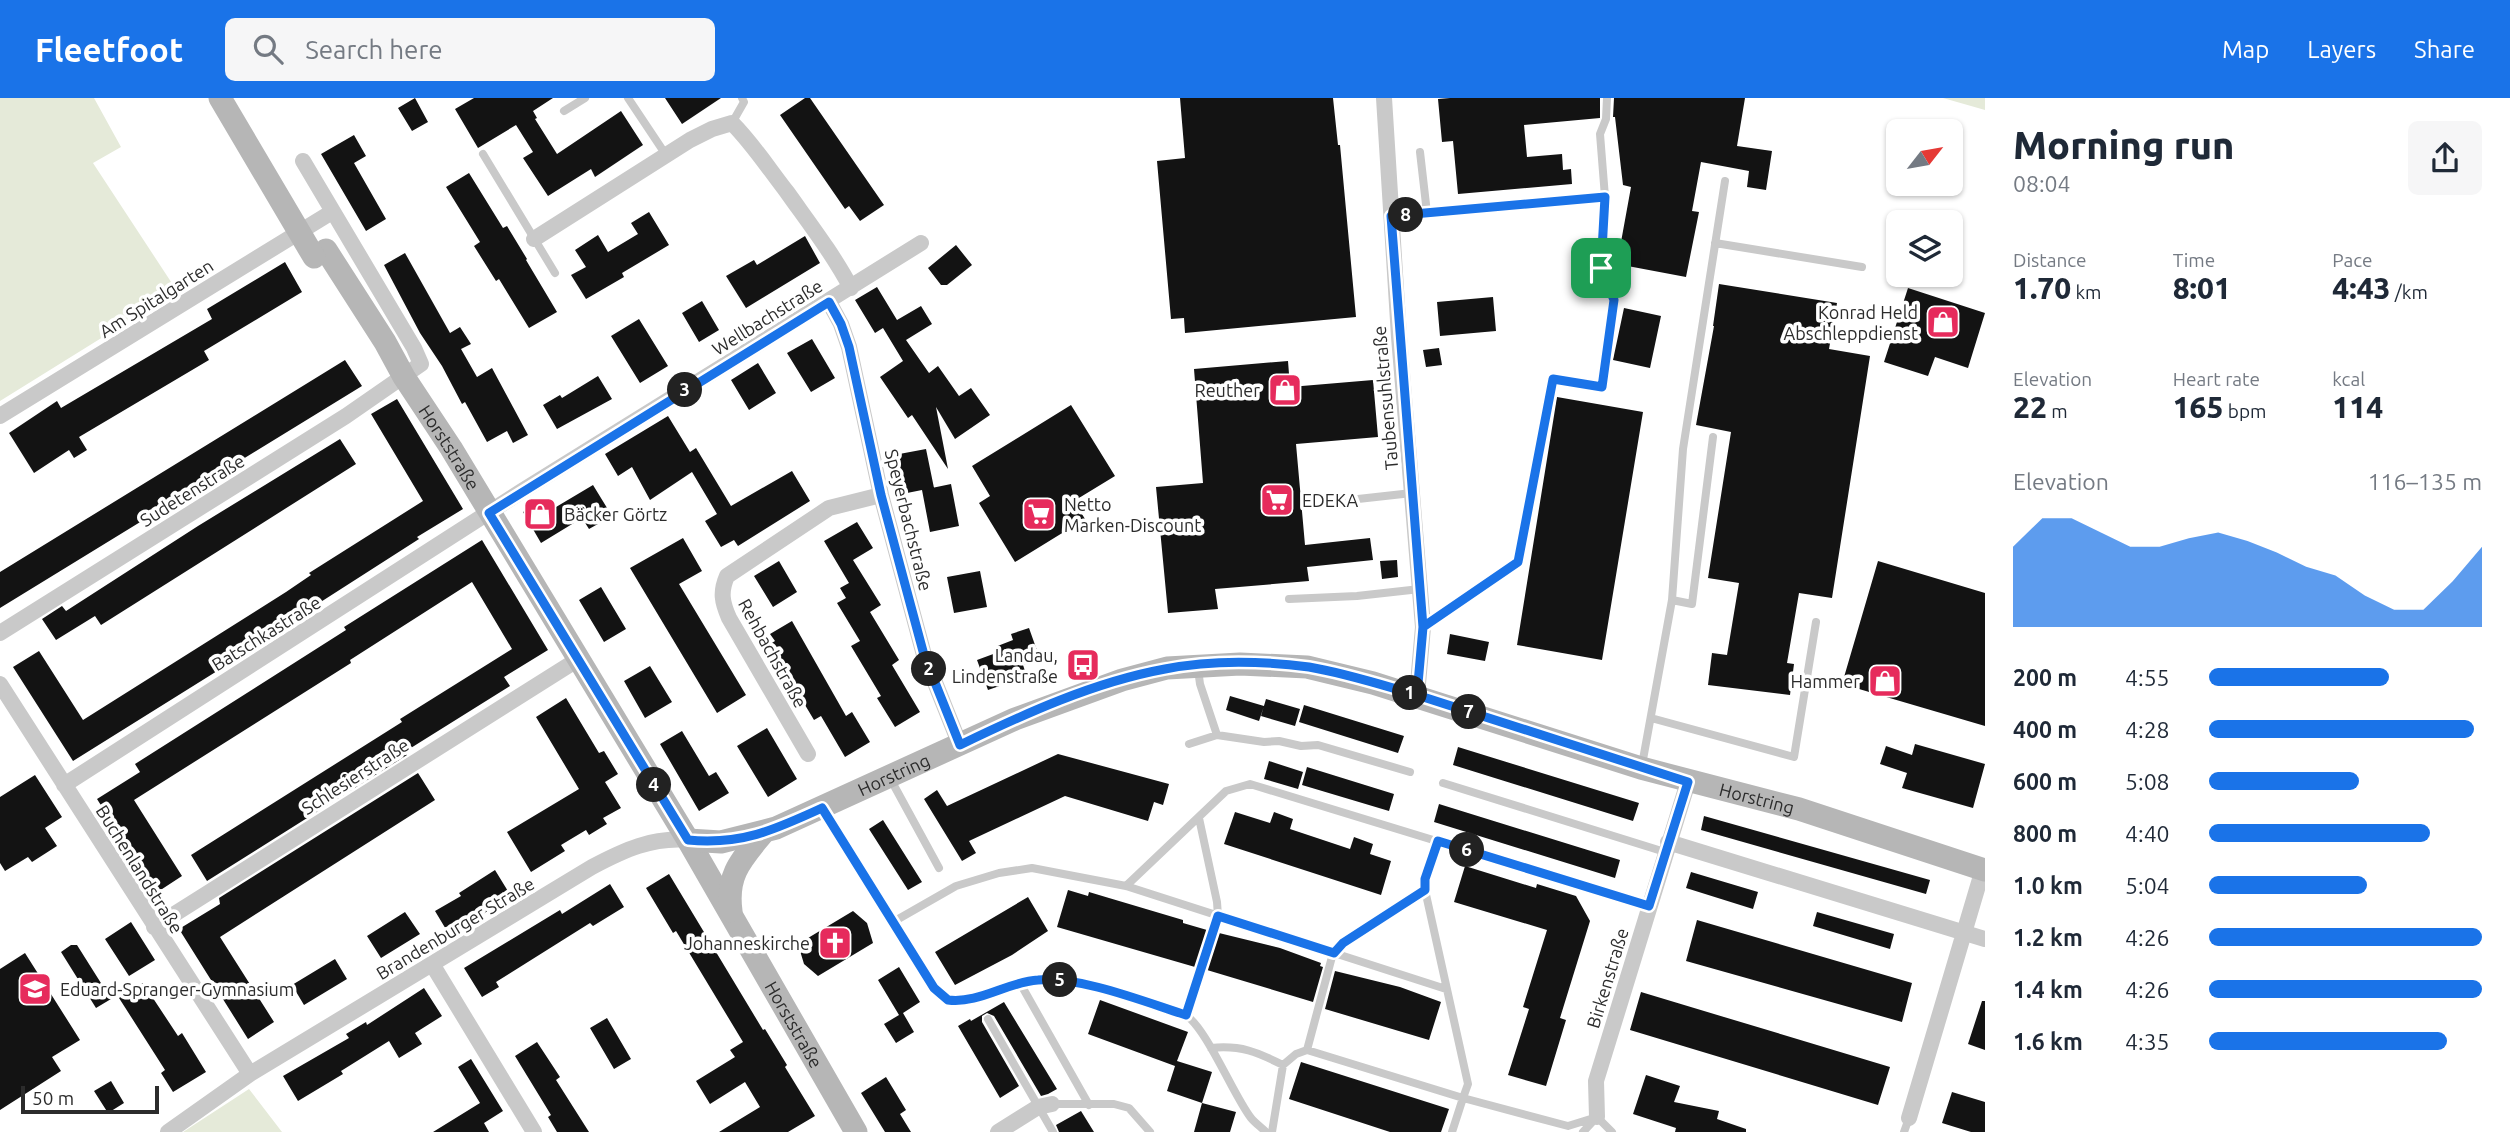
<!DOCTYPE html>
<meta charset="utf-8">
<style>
body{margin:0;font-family:Ubuntu,sans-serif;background:#f6f6f7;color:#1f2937;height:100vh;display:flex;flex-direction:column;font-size:26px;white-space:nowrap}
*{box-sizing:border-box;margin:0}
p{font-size:23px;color:#747a83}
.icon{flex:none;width:38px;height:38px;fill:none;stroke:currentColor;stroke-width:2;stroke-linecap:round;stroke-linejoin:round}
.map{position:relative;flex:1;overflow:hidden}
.details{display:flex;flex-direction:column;background:#fff;width:525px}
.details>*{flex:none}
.needle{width:46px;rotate:59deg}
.buttons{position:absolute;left:1886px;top:21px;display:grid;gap:14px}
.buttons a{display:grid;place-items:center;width:77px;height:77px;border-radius:10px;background:#fff;box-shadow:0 2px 5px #0004;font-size:35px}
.scale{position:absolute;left:21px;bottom:18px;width:138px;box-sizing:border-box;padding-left:7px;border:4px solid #2c2c2c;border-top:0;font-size:19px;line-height:24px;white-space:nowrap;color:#2c2c2c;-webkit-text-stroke:5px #fff;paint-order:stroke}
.pin{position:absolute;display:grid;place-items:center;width:60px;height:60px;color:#fff;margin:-30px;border-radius:14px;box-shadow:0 4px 10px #0006}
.km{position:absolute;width:35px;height:35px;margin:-18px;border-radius:50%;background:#222;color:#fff;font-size:19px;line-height:35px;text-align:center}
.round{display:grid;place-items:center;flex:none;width:74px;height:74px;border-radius:10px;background:#f6f6f7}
.headline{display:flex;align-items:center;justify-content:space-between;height:119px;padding:0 28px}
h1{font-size:38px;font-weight:800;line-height:52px}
.stats{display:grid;grid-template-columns:repeat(3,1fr);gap:10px;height:119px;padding:7px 28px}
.stats div{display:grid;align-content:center}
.stats b{font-size:30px;font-weight:800}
.stats small{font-size:19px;font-weight:400}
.stats p{font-size:19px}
.chart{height:196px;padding:14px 28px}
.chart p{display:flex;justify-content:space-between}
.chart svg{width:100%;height:126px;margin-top:7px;fill:#1a73e8;opacity:.7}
ul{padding:0 28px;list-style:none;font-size:23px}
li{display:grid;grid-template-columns:112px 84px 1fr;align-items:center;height:52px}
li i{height:18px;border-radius:9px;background:#1a73e8}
header{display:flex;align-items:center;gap:42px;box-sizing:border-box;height:98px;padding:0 35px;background:#1a73e8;color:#fff}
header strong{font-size:33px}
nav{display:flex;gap:38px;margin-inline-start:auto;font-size:24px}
.search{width:490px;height:63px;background:#f6f6f7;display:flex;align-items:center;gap:18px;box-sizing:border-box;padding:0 24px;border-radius:10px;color:#747a83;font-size:26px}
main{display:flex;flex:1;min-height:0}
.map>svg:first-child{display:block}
.green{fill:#e5ead9}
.building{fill:#131313}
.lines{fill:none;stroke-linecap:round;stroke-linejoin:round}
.lane{stroke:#c9c9c9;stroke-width:8}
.street{stroke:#c9c9c9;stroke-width:16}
.secondary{stroke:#b6b6b6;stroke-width:23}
.secondary-bridge{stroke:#b6b6b6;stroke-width:23}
.route-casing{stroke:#fff;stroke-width:14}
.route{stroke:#1a73e8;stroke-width:9}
.labels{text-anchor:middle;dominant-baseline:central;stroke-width:7;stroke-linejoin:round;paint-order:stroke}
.street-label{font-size:18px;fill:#2c2c2c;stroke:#fff}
.poi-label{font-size:18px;fill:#2c2c2c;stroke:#fff;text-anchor:end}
</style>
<header>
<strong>Fleetfoot</strong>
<div class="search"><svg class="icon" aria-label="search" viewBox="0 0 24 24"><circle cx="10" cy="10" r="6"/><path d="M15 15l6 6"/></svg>Search here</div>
<nav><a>Map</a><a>Layers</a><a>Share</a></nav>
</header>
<main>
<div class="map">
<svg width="1985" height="1034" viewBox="0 0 1985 1034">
<rect width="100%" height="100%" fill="#fff"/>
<path class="green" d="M0,0h94l27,49 -28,16 84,128 -177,110z
M1943,0h42v12z
M249,991l33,43h-99z"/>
<path class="building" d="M415,0l13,24 -16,9 -14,-23z
M474,0h79l-20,13 4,7 -2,1 22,35 64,-43 22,34 -48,32 -4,-8 -43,27 -25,-38 10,-6 -17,-27 -38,23 -23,-39z
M665,0h56l-39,26z
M805,0h5l74,107 -24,16 -11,-15 -4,3 -65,-94z
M1180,0h153l5,47h2l16,172 -171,16 -1,-15 -13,1 -14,-158 28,-3z
M1450,0h150v20l-76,7 3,32 35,-3 1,16 8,-1 1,15 -114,10 -5,-53 -11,1 -4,-43z
M1614,0h131l-8,48 35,5 -6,39 -19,-3 2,-16 -48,-9 -9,49 7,1 -13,65 -69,-13 14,-77 -8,-2 -8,-68h-2z
M354,37l12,21 -12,7 32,56 -20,12 -45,-77z
M469,75l34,55 4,-2 20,33 -1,1 31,52 -28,16 -30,-49 -3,2 -22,-35 6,-4 -34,-55z
M649,114l20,33 -47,28 2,4 -38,22 -15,-24 15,-8 -11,-17 23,-15 10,17 30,-18 -7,-11z
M805,138l15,27 -74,45 -20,-32 28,-16 3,5z
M956,147l16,20 -25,20h-6l-13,-17z
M405,155l45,80 10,-6 11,17 -10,5 16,28 15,-9 36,67 -15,8 -6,-12 -20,11 -22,-40 -3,2 -20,-38 -22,-33 -36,-68z
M285,164l17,30 -98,59 5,9 -130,77 8,13 -13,8 -5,-8 -35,23 -25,-40 48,-32 4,7 151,-89 -5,-10z
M1719,186l118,19 -8,46 41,7 -38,242 -33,-5 -12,70 7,1 -4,31 -82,-10 4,-32 15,2 12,-72 -31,-5 23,-146 -35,-7 18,-99h-1z
M877,189l20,33 24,-14 11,18 -26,16 23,33 9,-7 21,30 12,-8 19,27 -35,24 -19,-32 12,62 -36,-54 -4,3 -28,-41 23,-16 -20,-33 -8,5 -20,-33z
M1908,190l77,25 -17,55 -33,-11 -7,19 -44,-14z
M1493,199l3,34 -56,5 -3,-34z
M702,203l17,29 -20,12 -17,-29z
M1624,210l37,8 -11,52 -37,-8z
M639,221l29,47 -28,17 -29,-47z
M812,241l23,39 -24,14 -24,-39z
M1439,250l3,17 -16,2 -3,-17z
M345,262l17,26 -362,222v-36z
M1288,263l2,26 83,-7 5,57 -82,7 9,101 65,-7 3,22 -66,7 2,14 -94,8 3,20 -50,4 -12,-126 47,-4 -9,-114z
M758,265l18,30 -27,17 -18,-30z
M598,278l14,23 -55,30 -14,-24 17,-10 2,3z
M1557,299l86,15 -41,248 -85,-15z
M397,301l66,110 -46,28 2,2 -103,66 2,3 -245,153 -60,-94 26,-16 44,69 203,-128 25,-17 -2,-2 114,-72 -52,-87z
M1071,307l44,71 -41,25 11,18 -70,43 -36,-59 11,-7 -18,-30z
M668,318l22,36 6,-4 35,58 61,-35 18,30 -72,45 -4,-6 -13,7 -16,-26 12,-7 -25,-42 -42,28 -18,-33 -14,9 -13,-22z
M340,341l16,25 -255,161 -6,-9 -39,24 -14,-21 20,-13 4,5 132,-85z
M926,351l8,39 -7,1 24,-5 8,42 -29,6 -8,-42 -20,4 -8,-39z
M593,387l19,31 -23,13 -7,-11 -41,25 -18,-31 22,-13 6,11z
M857,424l16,26 -20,12 28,45 -11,7 29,48 -7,5 28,47 -25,15 -18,-29 4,-2 -30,-50 9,-5 -23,-38 9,-5 -6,-10 9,-5 -25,-42z
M683,440l19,33 -23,13 67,111 -29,18 -87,-145z
M482,442l66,110 -44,27 6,9 -104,65 1,4 -200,126 -16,-26 211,-133 -2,-3 112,-70 -40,-67 -122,78 1,3 -217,137 48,76 -26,17 -59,-94 43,-27 -5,-8 211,-134 -2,-3z
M1397,462l1,17 -16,2 -2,-18z
M779,463l18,31 -24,15 -19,-31z
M1878,463l107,32v133l-143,-42z
M980,473l7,36 -33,6 -7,-36z
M601,489l25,42 -22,13 -25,-42z
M792,523l54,95 6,-4 18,30 -25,15 -24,-41 -7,4 -33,-55 -2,1 -12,-20 8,-5 -5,-7z
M1029,530l11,31 -17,6 2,6 -19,7 2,5 -20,7 -11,-30 19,-7 -1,-6 18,-7 -2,-6z
M1450,536l39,8 -4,19 -38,-7z
M650,568l22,36 -27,16 -21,-37z
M1230,598l34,10 -5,15 -33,-11z
M566,600l33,55 5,-2 14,23 -13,8 16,26 -18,10 4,6 -18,11 -3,-5 -25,15 4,6 -34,21 -24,-40 72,-43 -43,-72z
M1266,601l34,10 -5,17 -34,-10z
M1304,607l100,31 -6,17 -99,-31z
M767,630l30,51 -29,18 -31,-51z
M682,633l27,45 7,-4 13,21 -30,18 -39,-67z
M1915,646l70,20 -12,44 -71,-20 5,-15 -27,-9 6,-18 26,9z
M1458,649l181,56 -6,18 -180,-56z
M1058,656l111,30 -6,21 -9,-3 -6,19 -83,-25 -96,45 7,12 -14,8 -38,-62 13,-9 10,16z
M1269,663l34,11 -5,17 -34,-10z
M1307,669l87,27 -5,17 -87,-26z
M418,675l17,27 -215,137 54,85 -26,17 -69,-110 41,-25 -1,-6z
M35,677l27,42 -17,11 12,18 -25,16 -4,-5 -23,14 -5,-8v-66z
M1439,706l181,56 -5,18 -181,-56z
M1235,714l35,11 4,-11 19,7 -3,10 60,20 4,-12 19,7 -3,10 21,7 -10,34 -157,-51z
M1704,718l226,64 -4,14 -225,-64z
M883,722l39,62 -14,8 -39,-61z
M1465,768l71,22 1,-4 39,12 14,25 -30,97 6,2 -20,66 -38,-11 21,-66 -6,-2 24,-77 -93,-28z
M495,772l16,26 -36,23 -2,-4 -26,16 -12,-20 26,-15 -2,-3z
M1691,774l67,20 -5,17 -67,-21z
M669,776l94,156 2,-1 22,36 -2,2 30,49 -27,16h-69l41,-25 -15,-25 -35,22 -14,-23 39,-24 -5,-7 13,-8 -67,-111 -3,2 -27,-45z
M610,786l14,23 -31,19 -3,-3 -94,59 3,5 -17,10 -18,-29 96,-58 2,4z
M1068,792l20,6 1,-4 20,6 74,22v3l24,7 -12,37 -138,-40z
M1028,799l20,34 -36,24 -57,30 -20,-33z
M853,813l14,12 6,20 -55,33 -14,-12 -6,-20z
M405,814l15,22 -39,24 -14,-22z
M1817,814l77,22 -4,15 -77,-23z
M1697,822l215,63 -10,39 -216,-61z
M131,824l24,38 -26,16 -24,-37z
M1219,835l61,15 41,15 -1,3 3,1 -10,35 -106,-32z
M71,847h6l34,54 -15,9 -35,-56z
M25,855l55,87 -28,17 9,14 -61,39v-141z
M335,861l12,20 -43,26 -12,-20z
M899,869l21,35 -17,11 11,19 -18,11 -12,-19 15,-9 -21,-35z
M1335,873l65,16 41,15 -12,38 -104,-31z
M143,885l35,53 4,-3 24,39 -33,20 -12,-19 4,-3 -46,-72z
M424,890l18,28 -27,17 7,11 -23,14 -10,-17 -48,30 2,3 -45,27 -15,-25 66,-38 -3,-4 20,-12 1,3z
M1641,894l249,75 -12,38 -248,-75z
M1100,902l88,32 -11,29 35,11 -10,31 -35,-12 8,-25 -87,-32z
M1982,903h3v49l-17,-6z
M1004,904l53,87 -9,5 -7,2 -47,-80 -7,-3 -5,3v6l37,64 -19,12 -42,-72 12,-7 1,2z
M607,920l24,41 -17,10 -24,-41z
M537,944l23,35 -4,3 33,52h-32l-9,-15 3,-2 -36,-59z
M471,961l32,52 -19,12 5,9h-56l47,-29 -22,-36z
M1301,964l148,47 -8,23h-51l-101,-33z
M1646,977l34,11 -6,16 45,9 -2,8 29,10v3h-71l1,-4 -43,-14z
M886,979l20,33 -6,4 11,18h-26l-24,-39z
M111,983l13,22 -16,10 -14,-22z
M1952,994l33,10v30h-14l-29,-9z
M1202,1005l34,9 -6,20h-36z
M1081,1013l13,21h-35l-3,-7z"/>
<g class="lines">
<path class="lane" d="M628,0l38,57
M564,13l21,-13
M732,25l12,-21 -2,-4
M1420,54l7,61
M483,56l72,119
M1391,118l214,-19 -5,-63 6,-15 1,-21
M1715,145l147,24
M1340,403l72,-8
M1289,501l68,-3 63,-7
M1672,502l11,-151 42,-268
M1424,528l94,-64 35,-183 49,8 12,-87 -13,-32 4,-71
M1198,571l2,15 17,51 47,7 15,-1 22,5 17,-1 92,27
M1651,620l143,39 22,-135
M1189,646l28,-9
M1642,667l30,-165 20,4 21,-167
M891,682l48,88
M1443,685l222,69
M822,710l119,188c27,15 68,-14 98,-16 34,-3 71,12 104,21 13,4 29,7 41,13 22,12 49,81 67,104 4,5 10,9 15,14
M1438,743l-13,38v11l43,194 -5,14 105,28 29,-9
M1126,788l100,-95 24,-7 399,122
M893,824l63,-36 43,-13 33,-5 94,18 320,103
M1020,885l69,122
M1186,917l32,-99 -1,-14 -18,-84
M988,921l65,113
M1211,950c30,-3 46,4 72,17
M1307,952l26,-97 10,-10 82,-53
M1052,1006h62l15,4 21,24
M1597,1019l15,15
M1272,1034l11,-67 13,-11 11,-4 156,48 -11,34
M1583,1034l12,-13
M1904,1034l5,-14"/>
<path class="street" d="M1384,0l15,239 24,290 -6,68
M534,141l156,-99 22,-11 20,-6c21,21 37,46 55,69 22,31 46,62 64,96
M829,204l12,22 8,23 32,148 43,160 36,90
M0,318l332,-204
M0,535l346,-217 75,-52 -7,-16 -111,-187
M0,586l250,390
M808,656l-79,-136c-7,-16 -9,-26 -2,-42l102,-68 52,-13
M64,687l458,-294 399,-248
M1668,744l317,97
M154,829l423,-267
M432,866l102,168
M1597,1019l-1,-36 92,-299
M1909,1020l74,-249
M168,1034l82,-58 342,-207c32,-17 60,-30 96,-27
M998,1034l40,-25 14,-3"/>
<g class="secondary">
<path id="s1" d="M326,152l59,92 19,35 47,71 237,392 168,292"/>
<path id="s2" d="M688,742l33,2 55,-14 239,-109 107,-39 45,-12 73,-4 67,3 66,16 268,85 158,41 186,61"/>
<path d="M731,813c-5,-37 11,-52 32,-78"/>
</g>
<path class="secondary-bridge" d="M220,0l94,159"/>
</g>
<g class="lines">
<defs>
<path id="route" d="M1601,170l13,32 -12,87 -49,-8 -35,183 -95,65 -6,68c-35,-10 -72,-22 -108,-28 -46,-6 -99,-7 -144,2 -71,13 -141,45 -205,76l-36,-90 -43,-160 -32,-148 -8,-23 -12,-22 -340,211 199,327c54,5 86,-10 134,-32l112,180 14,12c31,4 59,-18 90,-20 42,-4 107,22 148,35l32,-99 116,37 9,-10 82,-53v-11l13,-38 211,65 39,-124 -271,-87 6,-68 -32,-411 214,-19 -4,71"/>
</defs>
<use href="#route" class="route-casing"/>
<use href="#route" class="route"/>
</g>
<defs>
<symbol id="shop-square" viewBox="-11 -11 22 22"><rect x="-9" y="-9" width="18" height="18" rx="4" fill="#e62b5c" stroke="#fff"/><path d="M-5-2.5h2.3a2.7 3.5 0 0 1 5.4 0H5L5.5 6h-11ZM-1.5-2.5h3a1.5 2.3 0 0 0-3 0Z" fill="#fff"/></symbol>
<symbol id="supermarket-square" viewBox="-11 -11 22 22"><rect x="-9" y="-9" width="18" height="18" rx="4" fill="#e62b5c" stroke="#fff"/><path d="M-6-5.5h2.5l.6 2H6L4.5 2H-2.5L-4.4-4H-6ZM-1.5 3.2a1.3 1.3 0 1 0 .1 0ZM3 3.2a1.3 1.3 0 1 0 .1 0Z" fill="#fff"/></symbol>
<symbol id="bus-square" viewBox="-11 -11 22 22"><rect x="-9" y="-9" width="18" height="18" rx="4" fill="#e62b5c" stroke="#fff"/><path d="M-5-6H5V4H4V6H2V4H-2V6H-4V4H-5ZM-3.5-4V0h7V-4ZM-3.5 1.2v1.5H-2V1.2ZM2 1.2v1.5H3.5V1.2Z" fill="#fff"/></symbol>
<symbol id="church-square" viewBox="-11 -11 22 22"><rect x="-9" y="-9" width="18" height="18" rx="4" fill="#e62b5c" stroke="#fff"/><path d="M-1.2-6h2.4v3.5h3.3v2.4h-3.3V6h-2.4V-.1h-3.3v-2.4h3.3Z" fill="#fff"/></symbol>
<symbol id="school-square" viewBox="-11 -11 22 22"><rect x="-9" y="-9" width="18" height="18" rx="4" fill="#e62b5c" stroke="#fff"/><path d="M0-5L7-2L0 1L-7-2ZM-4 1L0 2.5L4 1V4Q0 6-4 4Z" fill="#fff"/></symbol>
</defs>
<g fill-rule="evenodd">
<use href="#shop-square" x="1924" y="205" width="38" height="38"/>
<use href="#shop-square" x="1266" y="273" width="38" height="38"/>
<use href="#supermarket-square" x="1258" y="383" width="38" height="38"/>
<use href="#shop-square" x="521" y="397" width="38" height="38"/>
<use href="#supermarket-square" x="1020" y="397" width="38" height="38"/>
<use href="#bus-square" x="1064" y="548" width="38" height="38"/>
<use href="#shop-square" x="1866" y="564" width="38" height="38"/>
<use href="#church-square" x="816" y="826" width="38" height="38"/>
<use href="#school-square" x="16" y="872" width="38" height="38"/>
</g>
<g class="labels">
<g class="street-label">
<text transform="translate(156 200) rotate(-32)">Am Spitalgarten</text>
<text transform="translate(767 219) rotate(-32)">Wellbachstraße</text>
<text transform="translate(1385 300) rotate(-95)">Taubensuhlstraße</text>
<text stroke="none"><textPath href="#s1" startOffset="233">Horststraße</textPath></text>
<text transform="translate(192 392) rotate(-32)">Sudetenstraße</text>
<text transform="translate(909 422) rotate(76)">Speyerbachstraße</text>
<text transform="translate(266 535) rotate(-32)">Batschkastraße</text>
<text transform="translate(773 555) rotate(61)">Rehbachstraße</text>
<text stroke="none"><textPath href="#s2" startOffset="219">Horstring</textPath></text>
<text transform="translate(355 678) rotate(-33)">Schlesierstraße</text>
<text stroke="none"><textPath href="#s2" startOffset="1122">Horstring</textPath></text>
<text transform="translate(140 771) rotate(58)">Buchenlandstraße</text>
<text transform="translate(455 830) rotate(-31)">Brandenburger Straße</text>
<text transform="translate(1607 880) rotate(-73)">Birkenstraße</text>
<text stroke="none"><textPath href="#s1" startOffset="905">Horststraße</textPath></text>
</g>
<g class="poi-label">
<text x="1918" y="214">Konrad Held<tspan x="1918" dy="21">Abschleppdienst</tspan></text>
<text x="1260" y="292">Reuther</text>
<text x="1302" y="402" text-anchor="start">EDEKA</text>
<text x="1064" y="406" text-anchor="start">Netto<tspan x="1064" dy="21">Marken-Discount</tspan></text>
<text x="564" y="416" text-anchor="start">Bäcker Görtz</text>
<text x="1058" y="557">Landau,<tspan x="1058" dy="21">Lindenstraße</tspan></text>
<text x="1860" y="583">Hammer</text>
<text x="810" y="845">Johanneskirche</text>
<text x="60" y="891" text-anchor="start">Eduard-Spranger-Gymnasium</text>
</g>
</g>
</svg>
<div class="buttons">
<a><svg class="needle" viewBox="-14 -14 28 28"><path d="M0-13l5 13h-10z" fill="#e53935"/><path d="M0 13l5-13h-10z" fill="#747a83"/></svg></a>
<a><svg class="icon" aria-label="layers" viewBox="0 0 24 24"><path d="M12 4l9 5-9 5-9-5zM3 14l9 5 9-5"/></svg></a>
</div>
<div class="scale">50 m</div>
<div class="pin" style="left:1601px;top:170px;background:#1e9e55"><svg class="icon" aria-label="arrive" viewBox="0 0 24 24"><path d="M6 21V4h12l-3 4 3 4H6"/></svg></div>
<b class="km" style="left:1410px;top:595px">1</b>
<b class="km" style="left:929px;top:571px">2</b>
<b class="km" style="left:685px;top:292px">3</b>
<b class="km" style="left:654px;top:687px">4</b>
<b class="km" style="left:1060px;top:882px">5</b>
<b class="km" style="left:1467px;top:752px">6</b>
<b class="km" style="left:1469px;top:614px">7</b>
<b class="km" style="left:1406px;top:117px">8</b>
</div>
<section class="details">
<div class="headline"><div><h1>Morning run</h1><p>08:04</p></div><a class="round"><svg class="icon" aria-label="share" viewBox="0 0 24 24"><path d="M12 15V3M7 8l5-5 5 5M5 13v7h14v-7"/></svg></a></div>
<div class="stats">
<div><p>Distance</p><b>1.70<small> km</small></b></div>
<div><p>Time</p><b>8:01</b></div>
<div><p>Pace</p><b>4:43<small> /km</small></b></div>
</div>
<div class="stats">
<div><p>Elevation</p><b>22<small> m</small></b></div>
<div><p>Heart rate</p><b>165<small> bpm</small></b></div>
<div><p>kcal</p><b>114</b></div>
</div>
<div class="chart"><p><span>Elevation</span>116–135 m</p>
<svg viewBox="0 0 160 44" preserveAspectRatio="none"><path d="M0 44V16L10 6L20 6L30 11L40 16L50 16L60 13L70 11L80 14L90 18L100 23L110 26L120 33L130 38L140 38L150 28L160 16V44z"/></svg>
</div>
<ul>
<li><b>200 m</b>4:55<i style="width:66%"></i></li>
<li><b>400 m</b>4:28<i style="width:97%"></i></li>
<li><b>600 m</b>5:08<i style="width:55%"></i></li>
<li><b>800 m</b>4:40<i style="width:81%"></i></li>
<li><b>1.0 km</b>5:04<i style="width:58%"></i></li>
<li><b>1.2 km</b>4:26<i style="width:100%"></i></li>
<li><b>1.4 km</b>4:26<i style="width:100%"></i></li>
<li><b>1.6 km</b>4:35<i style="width:87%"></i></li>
</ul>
</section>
</main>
